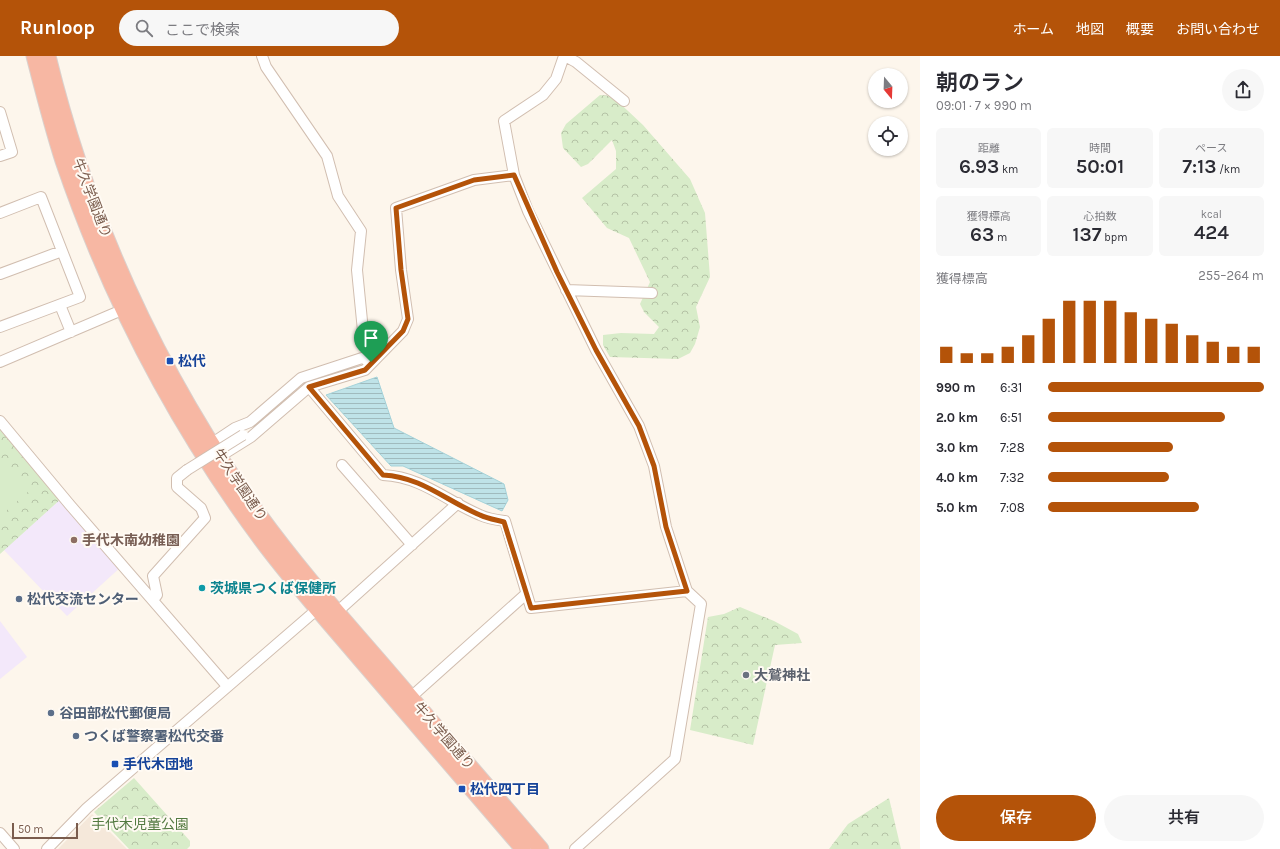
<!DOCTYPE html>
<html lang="ja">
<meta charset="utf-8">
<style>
body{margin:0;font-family:Karla,"Noto Sans JP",sans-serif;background:#f7f7f7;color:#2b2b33;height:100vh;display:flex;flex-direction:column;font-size:15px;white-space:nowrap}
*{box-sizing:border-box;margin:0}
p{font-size:13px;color:#7c7c81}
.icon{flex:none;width:22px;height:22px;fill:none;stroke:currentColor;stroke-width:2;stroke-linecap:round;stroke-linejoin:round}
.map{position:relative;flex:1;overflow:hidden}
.panel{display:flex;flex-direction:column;background:#fff;width:360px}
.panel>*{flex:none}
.needle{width:26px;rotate:161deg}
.controls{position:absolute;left:868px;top:12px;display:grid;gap:8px}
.controls a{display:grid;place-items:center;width:40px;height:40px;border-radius:50%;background:#fff;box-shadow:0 1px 3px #0004;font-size:20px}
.scale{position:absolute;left:12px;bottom:10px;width:66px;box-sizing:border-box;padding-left:4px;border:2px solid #7a5c4d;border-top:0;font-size:11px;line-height:14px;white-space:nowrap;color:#7a5c4d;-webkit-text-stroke:3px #fffaf3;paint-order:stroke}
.pin{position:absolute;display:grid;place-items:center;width:34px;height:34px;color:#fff;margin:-41px -17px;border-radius:50% 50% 50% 0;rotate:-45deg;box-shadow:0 0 4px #0007}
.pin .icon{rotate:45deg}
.round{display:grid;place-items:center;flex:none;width:42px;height:42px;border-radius:21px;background:#f7f7f7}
.head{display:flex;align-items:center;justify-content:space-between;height:68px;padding:0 16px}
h1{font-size:22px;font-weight:600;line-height:30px}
.metrics{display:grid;grid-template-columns:repeat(3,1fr);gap:6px;height:68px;padding:4px 16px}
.metrics div{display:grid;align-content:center;border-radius:6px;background:#f7f7f7;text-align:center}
.metrics b{font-size:20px;font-weight:600}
.metrics small{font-size:11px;font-weight:400}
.metrics p{font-size:11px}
.chart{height:112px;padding:8px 16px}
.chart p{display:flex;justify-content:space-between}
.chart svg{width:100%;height:72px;margin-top:4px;stroke:#b45309;stroke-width:6}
.button{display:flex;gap:8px;margin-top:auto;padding:8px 16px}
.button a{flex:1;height:46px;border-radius:24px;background:#b45309;color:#fff;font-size:16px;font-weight:600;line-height:46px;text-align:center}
.button a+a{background:#f7f7f7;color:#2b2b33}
ul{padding:0 16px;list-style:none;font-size:13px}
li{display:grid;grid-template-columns:64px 48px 1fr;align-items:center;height:30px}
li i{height:10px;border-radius:5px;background:#b45309}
header{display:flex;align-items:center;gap:24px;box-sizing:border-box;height:56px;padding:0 20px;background:#b45309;color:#fff}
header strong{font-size:19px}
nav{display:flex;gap:22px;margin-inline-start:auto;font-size:14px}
.search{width:280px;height:36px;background:#f7f7f7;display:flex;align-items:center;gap:10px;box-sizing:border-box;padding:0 14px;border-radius:22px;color:#7c7c81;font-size:15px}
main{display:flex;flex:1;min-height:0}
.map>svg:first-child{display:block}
.residential{fill:#f5e8da}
.education{fill:#f3e8fa}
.forest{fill:url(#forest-crowns)}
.pitch{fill:#d8ecc9}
.water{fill:url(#water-rules);stroke:#a5d3da}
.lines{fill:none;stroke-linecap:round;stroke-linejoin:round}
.minor-casing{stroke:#d1beb0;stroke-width:12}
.highway-casing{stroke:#dad1cd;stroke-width:17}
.minor{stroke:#fff;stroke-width:10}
.highway{stroke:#f7b7a3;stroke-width:15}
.minor-bridge-casing{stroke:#d1beb0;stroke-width:12;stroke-linecap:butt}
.minor-bridge{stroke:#fff;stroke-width:10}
.route-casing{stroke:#fff;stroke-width:8}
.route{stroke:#b45309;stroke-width:5}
.transit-dot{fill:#1a4fb4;stroke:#fffaf3;stroke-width:1.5}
.education-dot{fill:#8d6e63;stroke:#fffaf3;stroke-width:1.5}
.culture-dot{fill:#0f9aa8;stroke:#fffaf3;stroke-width:1.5}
.service-dot{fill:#5c6f8a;stroke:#fffaf3;stroke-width:1.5}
.worship-dot{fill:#6b7280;stroke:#fffaf3;stroke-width:1.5}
.labels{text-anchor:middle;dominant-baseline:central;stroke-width:4;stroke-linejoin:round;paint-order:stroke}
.street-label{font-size:14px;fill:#7a5c4d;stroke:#fffaf3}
.transit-label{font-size:14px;font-weight:bold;fill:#164399;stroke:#fffaf3;text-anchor:start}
.education-label{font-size:14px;font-weight:bold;fill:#785e54;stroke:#fffaf3;text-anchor:start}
.culture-label{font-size:14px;font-weight:bold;fill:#0d838f;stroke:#fffaf3;text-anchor:start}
.service-label{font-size:14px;font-weight:bold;fill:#4e5e75;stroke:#fffaf3;text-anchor:start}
.worship-label{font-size:14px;font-weight:bold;fill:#5b616d;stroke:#fffaf3;text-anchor:start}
.park-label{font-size:14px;fill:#537a41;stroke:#fffaf3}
</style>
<header>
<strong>Runloop</strong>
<div class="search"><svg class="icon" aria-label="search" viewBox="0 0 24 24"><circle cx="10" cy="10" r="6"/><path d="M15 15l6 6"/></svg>ここで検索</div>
<nav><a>ホーム</a><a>地図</a><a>概要</a><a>お問い合わせ</a></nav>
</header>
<main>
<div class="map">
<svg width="920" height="793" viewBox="0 0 920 793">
<defs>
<pattern id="forest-crowns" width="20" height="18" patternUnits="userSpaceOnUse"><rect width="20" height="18" fill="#d8ecc9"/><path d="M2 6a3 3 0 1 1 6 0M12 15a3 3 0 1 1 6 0" fill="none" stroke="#b4c2a5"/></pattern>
<pattern id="water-rules" width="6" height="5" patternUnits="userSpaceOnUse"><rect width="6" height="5" fill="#bfe3e8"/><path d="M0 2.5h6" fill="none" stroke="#a0bbbe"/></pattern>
</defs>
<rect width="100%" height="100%" fill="#fdf6ec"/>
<path class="residential" d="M92,758l35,35h-69z"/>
<path class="education" d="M63,441l60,68 -56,51 -63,-66z
M0,565l27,36 -27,22z"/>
<path class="forest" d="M600,39l12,1 31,29 47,54 15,34 5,64 -14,30 4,20 -5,17 -5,9 -12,6 -68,-2 -7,-12v-10l18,-2 33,1 5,-7 -15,-15 -4,-8 10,-22 -21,-44 -22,-10 -25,-30 34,-29v-18l-4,-11 -24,24 -7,3 -18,-19 -2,-15 5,-9z
M0,371l63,70 -63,57z
M740,551l34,14 24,13 4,9 -27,2 -22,100 -63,-15 18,-113 16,-3z
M134,722l56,63v5l-3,3h-58l-35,-37z
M889,742l12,51h-72l19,-25z"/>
<path class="pitch" d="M3,404l26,31 -29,25v-54z"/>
<path class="water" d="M377,321l17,51 110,56 4,16 -6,11 -99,-45h-12l-65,-71z"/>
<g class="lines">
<defs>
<path id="minor" d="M262,0l4,11 61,89 11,40 23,35 -4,39 6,61 8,31
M564,0l-8,23 -13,16 -39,26 10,54 14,36 68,139 43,76 15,40 12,61 21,64 14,13 -26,155 -100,90
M565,0l11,6 48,39
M0,56l12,40 -12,4
M0,157l41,-16 39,100 -80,30
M0,218l62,-23
M566,234l86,3
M60,249l11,27
M0,306l129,-55
M309,331l74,88c40,2 63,26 97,40 8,4 17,5 25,6l26,87 156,-17
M0,365l70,84 157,181
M211,388l24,-16 15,-6 51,-44 61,-20 9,4
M219,401l32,-20 58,-50 56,-17 38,-39 5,-12 -7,-49 -5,-62 78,-28 40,-5
M342,409l70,80
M153,544l4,-5 -4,-19 52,-58 -4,-10 -24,-21v-9l10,-8
M337,556l121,-109
M411,641l115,-103
M0,777l14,16
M47,793l40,-41 234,-202"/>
<path id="highway" d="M34,0c9,35 18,71 29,105 46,135 112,262 197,377 31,42 66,81 99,120 55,64 110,128 164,191
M48,0c38,156 104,303 195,436 42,61 91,117 140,173 53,61 105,123 158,184"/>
</defs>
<use href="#minor" class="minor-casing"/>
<use href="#highway" class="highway-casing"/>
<use href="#minor" class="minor"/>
<use href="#highway" class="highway"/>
<defs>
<path id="minor-bridge" d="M187,414l56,-35"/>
</defs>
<use href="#minor-bridge" class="minor-bridge-casing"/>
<use href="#minor-bridge" class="minor-bridge"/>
</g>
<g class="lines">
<defs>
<path id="route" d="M514,119l43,97 39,78 43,76 15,40 12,61 21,64 -156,17 -27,-86c-7,-2 -16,-3 -24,-7 -34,-14 -58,-38 -97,-40l-74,-88 56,-17 38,-39 5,-12 -7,-49 -5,-62 78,-28z"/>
</defs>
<use href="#route" class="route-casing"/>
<use href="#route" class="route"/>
</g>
<g class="transit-dot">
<rect x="166" y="301" width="8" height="8" rx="2"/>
<rect x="111" y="704" width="8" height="8" rx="2"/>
<rect x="458" y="729" width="8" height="8" rx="2"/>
</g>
<circle class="education-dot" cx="74" cy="484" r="4"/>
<circle class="culture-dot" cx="202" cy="532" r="4"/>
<g class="service-dot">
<circle cx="19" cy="543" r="4"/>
<circle cx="51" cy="657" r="4"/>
<circle cx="76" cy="680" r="4"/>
</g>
<circle class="worship-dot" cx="746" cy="619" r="4"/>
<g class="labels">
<g class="street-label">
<text transform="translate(92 142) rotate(69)">牛久学園通り</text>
<text transform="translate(240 429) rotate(56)">牛久学園通り</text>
<text transform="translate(444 680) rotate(49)">牛久学園通り</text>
</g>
<g class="transit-label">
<text x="178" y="305">松代</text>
<text x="123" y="708">手代木団地</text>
<text x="470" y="733">松代四丁目</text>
</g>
<g class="education-label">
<text x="82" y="484">手代木南幼稚園</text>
</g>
<g class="culture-label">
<text x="210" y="532">茨城県つくば保健所</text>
</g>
<g class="service-label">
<text x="27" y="543">松代交流センター</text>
<text x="59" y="657">谷田部松代郵便局</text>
<text x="84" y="680">つくば警察署松代交番</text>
</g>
<g class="worship-label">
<text x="754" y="619">大鷲神社</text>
</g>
<g class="park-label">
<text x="140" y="768">手代木児童公園</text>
</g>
</g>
</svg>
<div class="controls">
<a><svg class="needle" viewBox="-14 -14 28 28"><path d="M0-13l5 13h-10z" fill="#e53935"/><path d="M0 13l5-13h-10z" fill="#7c7c81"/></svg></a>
<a><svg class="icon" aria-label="locate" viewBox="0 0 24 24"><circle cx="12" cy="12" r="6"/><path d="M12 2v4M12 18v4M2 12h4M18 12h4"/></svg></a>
</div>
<div class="scale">50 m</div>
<div class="pin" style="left:371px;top:306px;background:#1e9e55"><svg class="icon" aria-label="arrive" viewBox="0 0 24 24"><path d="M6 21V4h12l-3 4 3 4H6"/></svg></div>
</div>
<section class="panel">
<div class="head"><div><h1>朝のラン</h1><p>09:01 · 7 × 990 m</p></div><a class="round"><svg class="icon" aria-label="share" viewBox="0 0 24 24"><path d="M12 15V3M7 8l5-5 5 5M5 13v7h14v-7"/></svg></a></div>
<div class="metrics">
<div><p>距離</p><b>6.93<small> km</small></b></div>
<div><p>時間</p><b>50:01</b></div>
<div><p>ペース</p><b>7:13<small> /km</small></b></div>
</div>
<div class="metrics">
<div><p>獲得標高</p><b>63<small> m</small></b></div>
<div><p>心拍数</p><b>137<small> bpm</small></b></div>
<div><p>kcal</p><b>424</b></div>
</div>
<div class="chart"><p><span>獲得標高</span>255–264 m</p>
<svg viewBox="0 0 160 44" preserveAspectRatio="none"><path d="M5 44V34M15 44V38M25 44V38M35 44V34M45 44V27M55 44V17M65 44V6M75 44V6M85 44V6M95 44V13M105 44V17M115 44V20M125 44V27M135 44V31M145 44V34M155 44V34"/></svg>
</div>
<ul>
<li><b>990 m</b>6:31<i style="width:100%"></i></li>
<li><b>2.0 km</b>6:51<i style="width:82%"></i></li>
<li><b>3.0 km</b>7:28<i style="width:58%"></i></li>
<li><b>4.0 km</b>7:32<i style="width:56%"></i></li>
<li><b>5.0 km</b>7:08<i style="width:70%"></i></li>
</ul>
<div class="button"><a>保存</a><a>共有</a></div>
</section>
</main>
